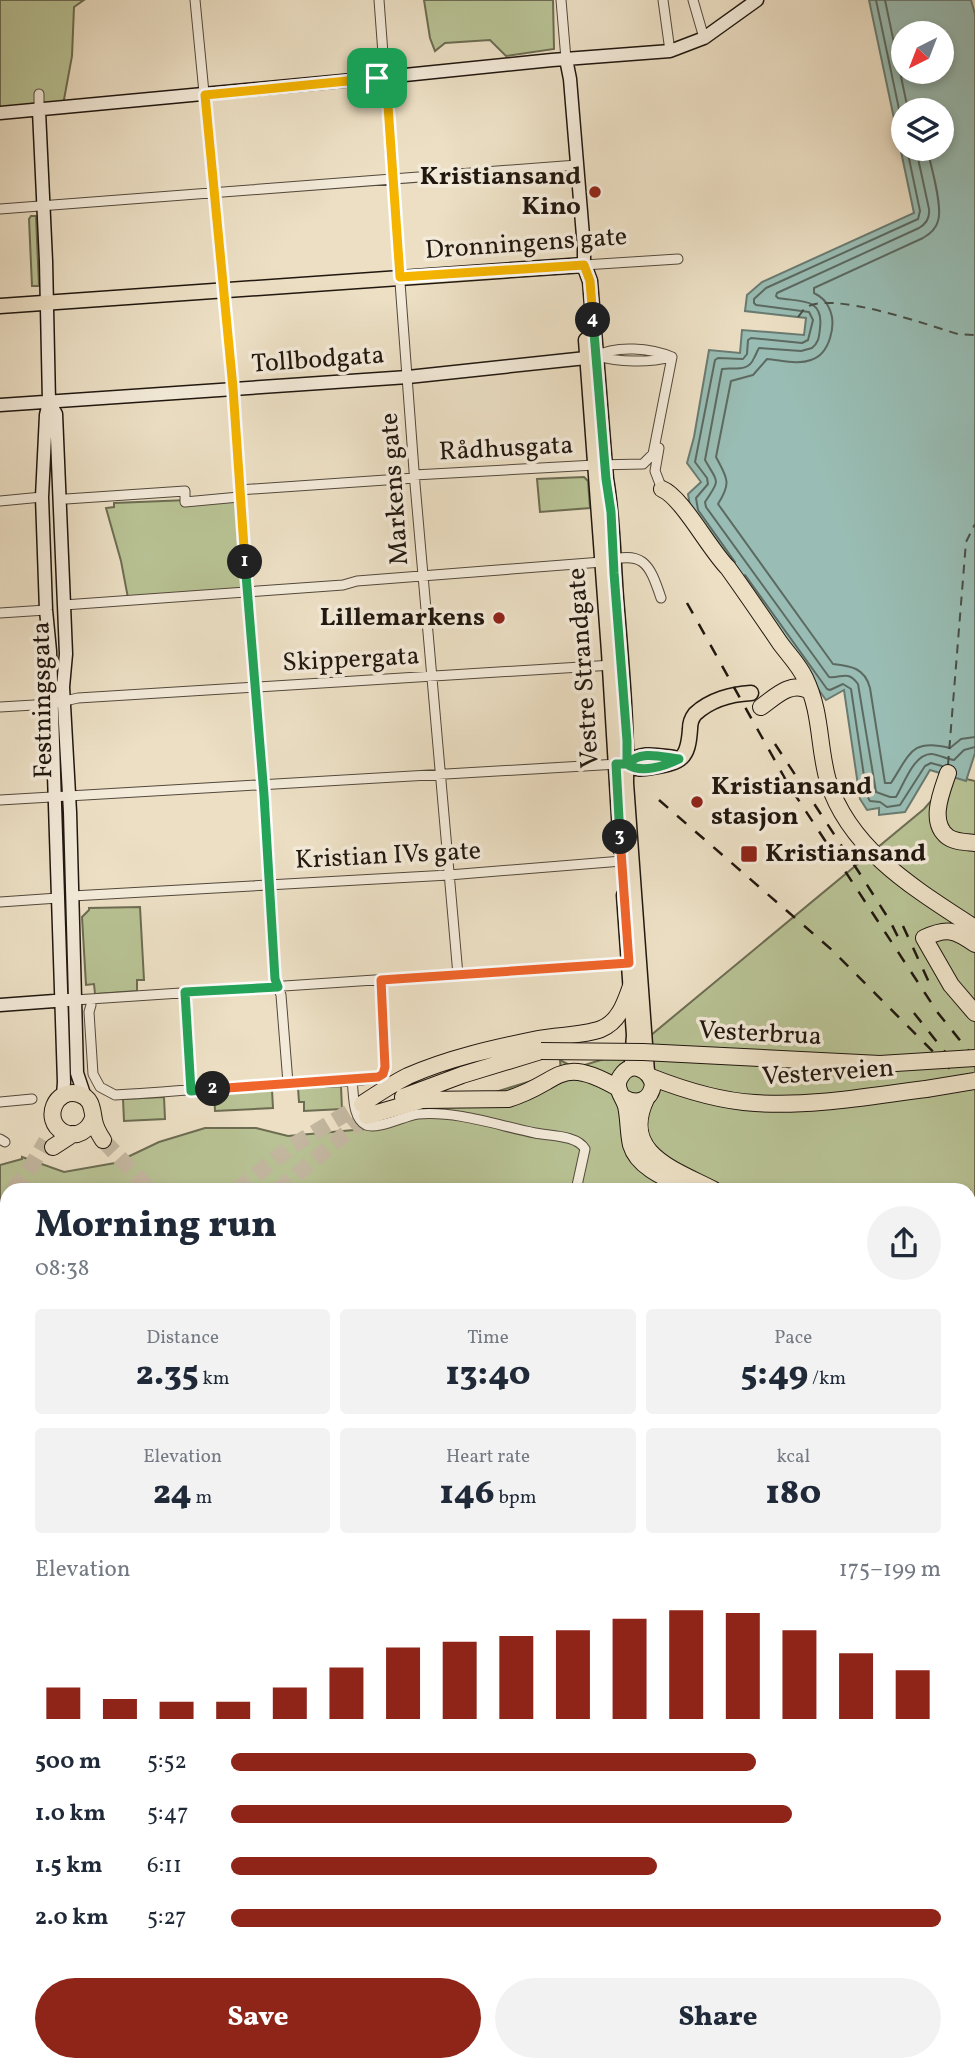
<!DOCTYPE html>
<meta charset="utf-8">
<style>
body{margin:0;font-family:Vollkorn,serif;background:#f2f2f3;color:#1f2937;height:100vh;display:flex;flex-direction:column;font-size:26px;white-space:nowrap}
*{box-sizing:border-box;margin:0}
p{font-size:23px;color:#747a83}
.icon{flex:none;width:38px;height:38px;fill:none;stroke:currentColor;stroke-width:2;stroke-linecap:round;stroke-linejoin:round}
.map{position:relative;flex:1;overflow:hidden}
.side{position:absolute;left:0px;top:1183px;width:976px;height:889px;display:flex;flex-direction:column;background:#fff;border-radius:21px 21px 0 0;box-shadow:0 4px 10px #0003}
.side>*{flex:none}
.needle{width:46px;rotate:222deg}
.tools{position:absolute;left:891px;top:21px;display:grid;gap:14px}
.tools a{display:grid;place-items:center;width:63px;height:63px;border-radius:50%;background:#fff;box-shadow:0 4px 10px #0003;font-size:35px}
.pin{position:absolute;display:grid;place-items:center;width:60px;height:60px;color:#fff;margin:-30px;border-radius:14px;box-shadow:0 4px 10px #0006}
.km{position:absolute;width:35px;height:35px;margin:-18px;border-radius:50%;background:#222;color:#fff;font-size:19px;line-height:35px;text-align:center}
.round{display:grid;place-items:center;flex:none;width:74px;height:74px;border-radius:37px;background:#f2f2f3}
.head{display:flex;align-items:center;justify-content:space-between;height:119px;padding:0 35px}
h1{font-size:38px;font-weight:800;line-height:52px}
.metrics{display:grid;grid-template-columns:repeat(3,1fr);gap:10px;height:119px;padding:7px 35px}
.metrics div{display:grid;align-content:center;border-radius:7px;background:#f2f2f3;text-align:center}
.metrics b{font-size:35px;font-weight:800}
.metrics small{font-size:19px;font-weight:400}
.metrics p{font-size:19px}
.chart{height:196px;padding:14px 35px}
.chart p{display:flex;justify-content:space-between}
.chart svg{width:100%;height:126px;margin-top:7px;stroke:#8f2418;stroke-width:6}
.cta{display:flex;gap:14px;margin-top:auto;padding:14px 35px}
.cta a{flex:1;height:80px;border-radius:42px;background:#8f2418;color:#fff;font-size:28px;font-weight:800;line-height:80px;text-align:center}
.cta a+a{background:#f2f2f3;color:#1f2937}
ul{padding:0 35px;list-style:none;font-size:23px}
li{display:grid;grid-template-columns:112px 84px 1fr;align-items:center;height:52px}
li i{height:18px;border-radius:9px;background:#8f2418}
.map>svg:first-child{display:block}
.green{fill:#b8c294;stroke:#6c6c52;stroke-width:2;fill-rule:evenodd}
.water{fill:#99bdb4;stroke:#697b72;stroke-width:2;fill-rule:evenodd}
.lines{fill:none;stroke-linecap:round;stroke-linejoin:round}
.shore{stroke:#5c6a62;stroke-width:2}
.stream{stroke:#697b72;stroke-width:2.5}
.ferry{stroke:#4a5149;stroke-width:2;stroke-dasharray:9 7;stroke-linecap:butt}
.highway-tunnel{stroke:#c3b7a0;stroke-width:16;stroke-dasharray:16 8;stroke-linecap:butt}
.street-casing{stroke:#53493c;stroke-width:11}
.secondary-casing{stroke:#20170f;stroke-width:15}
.primary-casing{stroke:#20170f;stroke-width:17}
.highway-casing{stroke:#20170f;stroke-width:18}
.street{stroke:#f3ead9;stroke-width:9}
.secondary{stroke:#f3ead9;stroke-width:12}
.primary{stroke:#ecdfc4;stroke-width:14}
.highway{stroke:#ecdfc4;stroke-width:16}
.rail{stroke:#20170f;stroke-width:2.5;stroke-dasharray:12 12;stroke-linecap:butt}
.highway-bridge-casing{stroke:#20170f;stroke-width:18;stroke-linecap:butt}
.highway-bridge{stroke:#ecdfc4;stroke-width:16}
.split-1-casing{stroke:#fff;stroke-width:14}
.split-2-casing{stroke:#fff;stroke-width:14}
.split-3-casing{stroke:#fff;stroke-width:14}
.split-4-casing{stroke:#fff;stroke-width:14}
.split-5-casing{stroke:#fff;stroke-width:14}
.split-1{stroke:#f5b400;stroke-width:9}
.split-2{stroke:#22a559;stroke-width:9}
.split-3{stroke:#f0652b;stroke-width:9}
.split-4{stroke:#22a559;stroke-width:9}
.split-5{stroke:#f5b400;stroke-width:9}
.poi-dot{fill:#8f2418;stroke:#f3ead9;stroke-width:2.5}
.labels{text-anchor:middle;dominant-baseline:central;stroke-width:7;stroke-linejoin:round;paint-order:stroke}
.poi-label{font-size:26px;font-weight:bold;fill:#20170f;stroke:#f3ead9;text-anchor:end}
.street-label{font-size:26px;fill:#20170f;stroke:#f3ead9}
</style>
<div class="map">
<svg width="975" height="2072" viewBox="0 0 975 2072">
<rect width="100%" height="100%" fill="#ecdfc4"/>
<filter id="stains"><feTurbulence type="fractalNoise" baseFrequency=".00286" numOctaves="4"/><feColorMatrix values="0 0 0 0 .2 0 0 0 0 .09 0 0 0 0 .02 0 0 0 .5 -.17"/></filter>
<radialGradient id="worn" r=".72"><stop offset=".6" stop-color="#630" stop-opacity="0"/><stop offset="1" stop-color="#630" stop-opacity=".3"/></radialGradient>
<path class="green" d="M0,0h84l-10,7 -2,49 -9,49 -63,4z
M424,0h129l1,49 -48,7 -16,-16 -45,3 -10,8 -5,-13z
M31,216h5l3,70h-7l-3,-67z
M584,477l4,4 2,27 -50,4 -3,-33z
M238,498l8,96 -118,4 -7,-37 -15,-53 8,-1v-4z
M953,776l22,5v1291h-975v-907l22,-6v-2l42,15 51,-9 44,-21 46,-14h51l32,8 88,-8 185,-56 -1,-12 15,8 58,-18 291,-241zM7,1190h963v875h-963z
M140,907l4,73h-7v11l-42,3 -1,-10 -8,1 -4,-68 7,-7v-2z
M341,1086l1,23 -38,2v-9h-5l-1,-14z
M272,1090l1,18 -58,3 -1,-18z
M164,1097l1,22 -41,2 -1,-22z"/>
<path class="water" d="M869,0h102l4,14v739l-9,28 -36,-11 -25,42 -26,3v-7l-12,2 -7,-11 -16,-109 -18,10 -135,-188 -3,-18 13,-12 -14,-19 7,-26 15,-87 31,3 2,-23 62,5 2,-17 -61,-7 2,-16 15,-13 152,-69zM903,33h39v39h-39zM903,110h39v39h-39z
M0,1583l7,6v232h-7z"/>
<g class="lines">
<path class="shore" d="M876,0l27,128
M885,0l23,110
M916,149l13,60c1,9 -3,15 -10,19l-142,65 -1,3 2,2c22,4 46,-1 42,30 -1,9 -1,14 -8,20l-11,3 -42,-3c-2,3 -3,7 -5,10 -6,15 -21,9 -32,11l-17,91c13,23 16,19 0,42l1,5 123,170c12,2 18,-8 29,7l18,108 14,5h6c8,-13 18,-44 36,-43 7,1 15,5 22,6l10,-10 11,-3
M927,149c4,16 16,58 11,72 -2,8 -8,13 -15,17l-109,50v5c6,3 12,7 15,15 8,16 1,46 -18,52 -13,5 -30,0 -44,-1l-14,16 -22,6 -15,76c11,21 16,25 2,47l115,160c18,2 32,4 37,24l15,95h6c19,-29 20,-45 59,-35l11,-9 14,-2
M735,562l-37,-52 -2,-12 12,-14 -1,-6 -12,-16 20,-102 3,-2 25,1 4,-5 1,-14 3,-2 51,5 6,-3 5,-20 -4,-8 -53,-7 -2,-2v-4l12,-11 152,-69 2,-8 -13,-62
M745,575l82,114 3,1 13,-6 8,5 16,107 3,5 10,1 7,5 13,-2 25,-39 6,-3 11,3"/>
<path class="stream" d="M970,2051l5,5
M919,2072l5,-7"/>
<path class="ferry" d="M798,317c2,-2 5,-7 7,-9 26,-18 122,17 153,26l17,1
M948,765l18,-223 9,-18"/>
<path class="highway-tunnel" d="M103,1140l47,50
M13,1190l19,-25 14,-24
M237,1190l55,-44 70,-42
M278,1190l89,-74
M0,1216l7,-10
M0,1310l7,4
M0,1348l7,-3
M0,1388l7,-2"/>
<defs>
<path id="street" d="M195,0l37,381 10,151 21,254 12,193 6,16 7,88
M379,0l36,484 43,491
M561,0l5,59
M663,0l7,51
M693,0l11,38
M39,111v-17
M0,209l577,-44
M584,265l94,-6
M596,356c20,-11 55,-8 76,1
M596,356c23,6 52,7 76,1
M659,448l-4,23 7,18
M414,475l181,-10 48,-1 10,-10 19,-97
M239,490l176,-12
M66,499l119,-8v11l54,-5
M0,501l42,-4
M64,605l279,-20 14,-4 245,-19c41,-12 47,0 59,36
M0,613l46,-3
M0,707l51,-3 27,-6 535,-33
M0,800l618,-36
M72,896l377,-21 173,-14
M0,902l58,-4
M185,992l6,99
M75,1000l554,-37
M91,1005l-2,7 4,62 7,13 15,8c57,-3 115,-9 172,-12 22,-2 79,2 96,-9l2,-7 -4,-87
M352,1080c2,14 0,38 14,45 12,5 38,-9 52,-11 41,-3 78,11 117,19 15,3 42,2 50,16l-9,41
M0,1102l32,-3
M0,1139l5,3
M970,1662l5,-3
M970,1781l5,-5
M970,1936l5,3
M526,2071l2,1
M644,2072l2,-7
M815,2072l2,-7"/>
<path id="secondary" d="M566,59l4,20 14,169v17
M39,111l7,150 3,141 -3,13 -4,82 4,113 4,41 14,431 -1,14
M0,113l395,-37 157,-16 118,-9 34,-13 53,-38
M49,402l7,12 8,191 2,49 -3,33 7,125 7,261 8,24
M0,405l408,-28 178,-19 10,-2
M0,1005l68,-5"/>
<path id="primary" d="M584,265l6,16 16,198c7,40 7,79 10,119 5,62 11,123 10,185l21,289
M0,306l584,-41
M586,340l23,312 12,198
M627,764c9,6 15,5 26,3 29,-5 35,-8 37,-38 0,-6 1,-10 5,-15 15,-14 37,-20 56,-21
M627,764c14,-13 30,-8 47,-6
M624,895l10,140 -2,28"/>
<path id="highway" d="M662,489c20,8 47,60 66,79 18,25 35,50 52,75 8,11 19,22 25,35 17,35 13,68 23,103 22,70 89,109 147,147
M761,707c14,-10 29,-26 47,-17
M948,773c-6,18 -20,49 0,64 7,5 18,5 27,6
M975,944c-20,-14 -28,-17 -51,-6l27,47 24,28
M651,1077c33,13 68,24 104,26 57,4 115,-7 171,-14
M403,1097l59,-22 79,-24
M624,1098c14,8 27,2 29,-14 -4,-15 -22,-24 -32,-8 -8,11 2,20 5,30 3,13 2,26 5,39 7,24 39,35 60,45
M646,1099c-26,55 30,71 68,91
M362,1104c15,-10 30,-20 46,-28 41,-18 86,-28 130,-37 20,-4 44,-3 63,-10 18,-7 24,-26 30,-43
M367,1116l55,-16 86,-1c54,-16 49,-46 110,-11
M93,1118c-4,12 -16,21 -30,14 -21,-12 -8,-45 16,-38 13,4 13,15 15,26 1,7 5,14 9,20
M53,1147l20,-13
M970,1678l5,9
M970,1697l5,10"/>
</defs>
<use href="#street" class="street-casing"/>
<use href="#secondary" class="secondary-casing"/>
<use href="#primary" class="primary-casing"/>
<use href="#highway" class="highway-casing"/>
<use href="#street" class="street"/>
<use href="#secondary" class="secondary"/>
<use href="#primary" class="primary"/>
<use href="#highway" class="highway"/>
<path class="rail" d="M687,603l101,181 150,229 37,46
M775,744l87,133 28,44 9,18
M659,800l173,150 143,144
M903,926l30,65
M914,1013l31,39"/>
<defs>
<path id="highway-bridge" d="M541,1051l102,1 237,12 95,-6
M926,1089l49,-8"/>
</defs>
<use href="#highway-bridge" class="highway-bridge-casing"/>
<use href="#highway-bridge" class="highway-bridge"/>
</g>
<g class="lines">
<defs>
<path id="split-1" d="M245,562l-12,-174 -28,-293 172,-17"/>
<path id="split-2" d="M213,1089l-22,2 -6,-99 93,-5 -3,-8 -11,-184 -19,-233"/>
<path id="split-3" d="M213,1089l165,-12 5,-3 2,-7 -4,-87 248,-17 -9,-126"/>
<path id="split-4" d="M593,320l13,159 5,33 3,61 13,168v23c14,-14 34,-7 52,-5 -14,7 -38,15 -52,5h-11l4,73"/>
<path id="split-5" d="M377,78l9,-1 14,200 184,-12 6,16 3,39"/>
</defs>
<use href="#split-1" class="split-1-casing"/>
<use href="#split-2" class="split-2-casing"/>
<use href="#split-3" class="split-3-casing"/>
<use href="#split-4" class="split-4-casing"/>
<use href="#split-5" class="split-5-casing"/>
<use href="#split-1" class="split-1"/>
<use href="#split-2" class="split-2"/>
<use href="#split-3" class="split-3"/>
<use href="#split-4" class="split-4"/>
<use href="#split-5" class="split-5"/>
</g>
<g class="poi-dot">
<circle cx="595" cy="192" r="7"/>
<circle cx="499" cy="618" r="7"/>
<circle cx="697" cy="802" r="7"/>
<rect x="740" y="845" width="18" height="18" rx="3.5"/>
</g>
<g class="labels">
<g class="poi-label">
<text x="581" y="177">Kristiansand<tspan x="581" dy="30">Kino</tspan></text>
<text x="485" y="618">Lillemarkens</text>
<text x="711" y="787" text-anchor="start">Kristiansand<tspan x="711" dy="30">stasjon</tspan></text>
<text x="765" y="854" text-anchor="start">Kristiansand</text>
</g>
<g class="street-label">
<text transform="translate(526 244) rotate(-4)">Dronningens gate</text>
<text transform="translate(318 360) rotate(-4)">Tollbodgata</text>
<text transform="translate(506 449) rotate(-3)">Rådhusgata</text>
<text transform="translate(395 489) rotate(-94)">Markens gate</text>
<text transform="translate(351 660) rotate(-3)">Skippergata</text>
<text transform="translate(584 668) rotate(-94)">Vestre Strandgate</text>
<text transform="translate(43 700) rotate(-91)">Festningsgata</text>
<text transform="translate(388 856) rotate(-3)">Kristian IVs gate</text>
<text transform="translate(760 1034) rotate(3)">Vesterbrua</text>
<text transform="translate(828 1073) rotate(-4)">Vesterveien</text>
</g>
</g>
<rect width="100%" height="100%" filter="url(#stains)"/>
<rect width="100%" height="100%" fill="url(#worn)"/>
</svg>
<div class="tools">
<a><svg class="needle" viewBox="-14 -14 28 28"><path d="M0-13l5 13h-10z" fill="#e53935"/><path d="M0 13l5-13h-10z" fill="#747a83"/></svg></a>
<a><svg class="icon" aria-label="layers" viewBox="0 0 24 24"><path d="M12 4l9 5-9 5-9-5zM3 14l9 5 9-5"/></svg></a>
</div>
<div class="pin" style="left:377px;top:78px;background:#1e9e55"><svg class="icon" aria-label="arrive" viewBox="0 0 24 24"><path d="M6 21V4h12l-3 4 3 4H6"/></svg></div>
<b class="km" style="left:245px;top:562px">1</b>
<b class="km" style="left:213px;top:1089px">2</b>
<b class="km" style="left:620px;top:837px">3</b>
<b class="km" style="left:593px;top:320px">4</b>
<section class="side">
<div class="head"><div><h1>Morning run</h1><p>08:38</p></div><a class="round"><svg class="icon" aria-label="share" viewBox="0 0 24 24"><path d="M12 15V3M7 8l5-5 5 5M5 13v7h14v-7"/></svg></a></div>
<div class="metrics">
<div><p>Distance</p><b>2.35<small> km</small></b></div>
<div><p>Time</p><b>13:40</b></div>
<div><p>Pace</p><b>5:49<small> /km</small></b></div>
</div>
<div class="metrics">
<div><p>Elevation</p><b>24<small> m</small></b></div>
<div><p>Heart rate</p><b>146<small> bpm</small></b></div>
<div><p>kcal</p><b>180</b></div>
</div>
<div class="chart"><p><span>Elevation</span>175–199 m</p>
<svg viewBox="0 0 160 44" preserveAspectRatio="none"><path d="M5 44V33M15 44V37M25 44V38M35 44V38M45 44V33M55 44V26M65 44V19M75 44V17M85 44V15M95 44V13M105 44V9M115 44V6M125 44V7M135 44V13M145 44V21M155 44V27"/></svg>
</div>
<ul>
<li><b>500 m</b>5:52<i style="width:74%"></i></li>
<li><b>1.0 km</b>5:47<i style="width:79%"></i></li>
<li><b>1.5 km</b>6:11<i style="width:60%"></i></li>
<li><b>2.0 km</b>5:27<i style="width:100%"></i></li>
</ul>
<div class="cta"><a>Save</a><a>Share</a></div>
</section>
</div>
